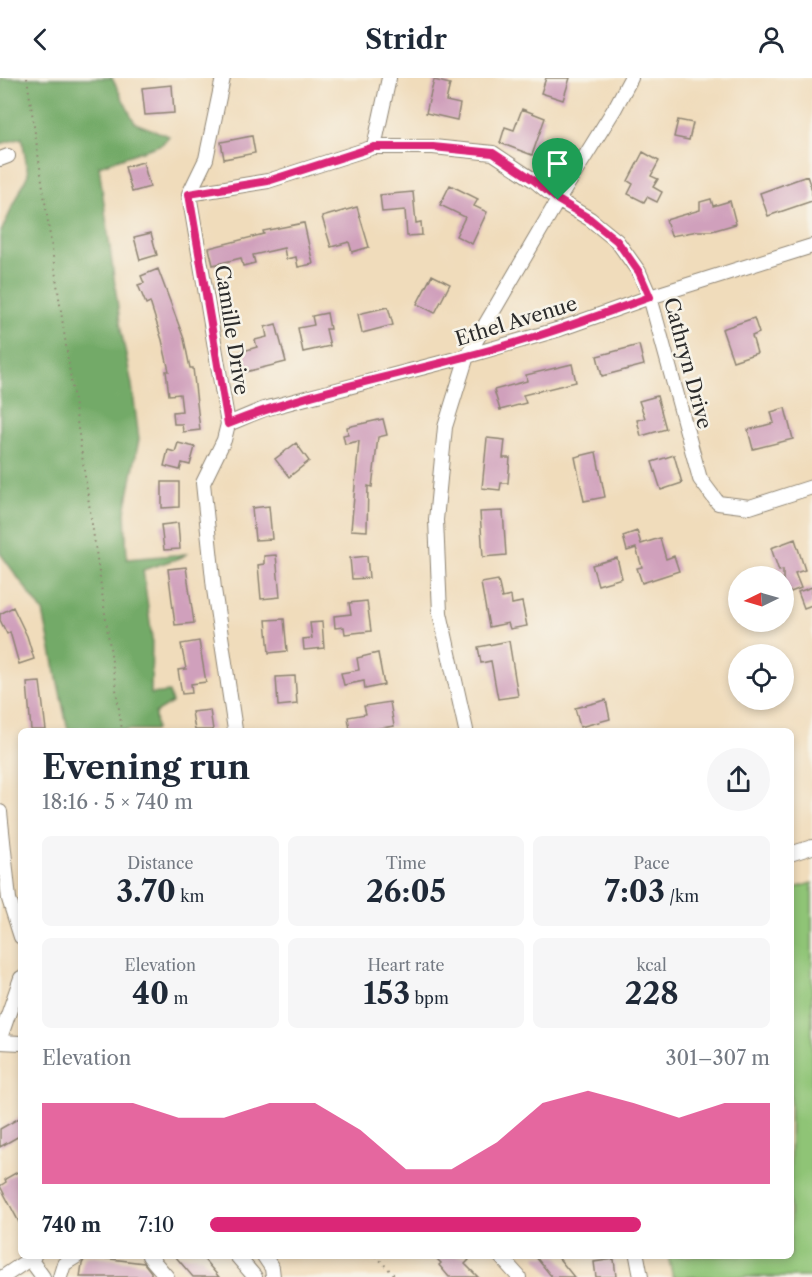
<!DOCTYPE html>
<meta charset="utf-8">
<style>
body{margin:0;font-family:"Libre Caslon Text",serif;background:#f6f6f7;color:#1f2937;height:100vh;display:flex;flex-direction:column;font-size:22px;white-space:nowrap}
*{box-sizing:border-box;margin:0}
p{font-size:20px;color:#747a83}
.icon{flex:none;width:33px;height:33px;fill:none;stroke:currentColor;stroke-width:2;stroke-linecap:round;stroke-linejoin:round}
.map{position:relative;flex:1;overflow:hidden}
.side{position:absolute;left:18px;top:650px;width:776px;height:531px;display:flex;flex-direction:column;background:#fff;border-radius:9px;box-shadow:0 3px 9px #0003}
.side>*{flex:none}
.needle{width:39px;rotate:265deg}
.controls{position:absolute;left:728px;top:488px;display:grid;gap:12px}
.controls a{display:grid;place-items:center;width:66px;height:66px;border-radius:50%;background:#fff;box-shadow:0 3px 9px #0003;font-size:30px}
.pin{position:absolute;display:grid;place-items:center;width:51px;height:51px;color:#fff;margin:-62px -26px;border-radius:50% 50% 50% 0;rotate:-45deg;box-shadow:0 0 6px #0007}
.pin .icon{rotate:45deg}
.round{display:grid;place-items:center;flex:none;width:63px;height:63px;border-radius:32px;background:#f6f6f7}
.head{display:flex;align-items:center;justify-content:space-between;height:102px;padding:0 24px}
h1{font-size:33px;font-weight:700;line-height:45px}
.figures{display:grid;grid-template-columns:repeat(3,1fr);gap:9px;height:102px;padding:6px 24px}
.figures div{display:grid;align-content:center;border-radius:9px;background:#f6f6f7;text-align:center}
.figures b{font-size:30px;font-weight:700}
.figures small{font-size:16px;font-weight:400}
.figures p{font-size:16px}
.chart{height:168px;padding:12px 24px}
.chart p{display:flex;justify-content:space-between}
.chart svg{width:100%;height:108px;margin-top:6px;fill:#db2777;opacity:.7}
ul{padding:0 24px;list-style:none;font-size:20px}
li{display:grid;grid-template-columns:96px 72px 1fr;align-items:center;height:45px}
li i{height:15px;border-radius:8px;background:#db2777}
header{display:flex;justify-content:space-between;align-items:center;height:78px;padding:0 24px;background:#fff;font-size:27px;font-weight:700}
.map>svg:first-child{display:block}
.green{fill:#8fc476;stroke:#5d7850;stroke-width:1.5}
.forest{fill:#73aa67;stroke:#4f6a49;stroke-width:1.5}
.building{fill:#d0a0bc}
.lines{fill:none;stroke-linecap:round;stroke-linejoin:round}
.minor-casing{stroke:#8e8473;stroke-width:16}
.path{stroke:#8e8473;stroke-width:2;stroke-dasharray:1.5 4.5;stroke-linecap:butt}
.minor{stroke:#fff;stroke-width:14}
.route-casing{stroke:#fff;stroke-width:12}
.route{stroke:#db2777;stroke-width:8}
.labels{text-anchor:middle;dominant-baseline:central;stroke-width:5;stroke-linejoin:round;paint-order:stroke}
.street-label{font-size:20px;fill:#2b2b2b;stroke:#f7f3e8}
</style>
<header><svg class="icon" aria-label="back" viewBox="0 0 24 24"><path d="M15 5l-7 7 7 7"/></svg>Stridr<svg class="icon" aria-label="person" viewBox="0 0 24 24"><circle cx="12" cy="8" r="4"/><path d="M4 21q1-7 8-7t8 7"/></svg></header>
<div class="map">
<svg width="812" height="1199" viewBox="0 0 812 1199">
<rect width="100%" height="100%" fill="#f7f3e8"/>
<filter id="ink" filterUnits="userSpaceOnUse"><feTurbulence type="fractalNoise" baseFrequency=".0167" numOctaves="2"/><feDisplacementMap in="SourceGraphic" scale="12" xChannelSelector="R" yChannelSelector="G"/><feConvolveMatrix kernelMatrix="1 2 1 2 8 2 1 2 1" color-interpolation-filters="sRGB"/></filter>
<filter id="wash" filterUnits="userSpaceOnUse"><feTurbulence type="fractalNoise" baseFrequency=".008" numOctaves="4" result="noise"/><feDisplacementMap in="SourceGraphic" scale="24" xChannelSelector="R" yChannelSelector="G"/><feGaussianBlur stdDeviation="1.35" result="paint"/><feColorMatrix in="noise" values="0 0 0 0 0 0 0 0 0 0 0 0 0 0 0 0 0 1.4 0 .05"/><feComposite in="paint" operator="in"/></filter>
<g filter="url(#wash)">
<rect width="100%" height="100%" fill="#f0dcbb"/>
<path class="green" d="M812,805v394h-139l-5,-21h122l1,-367z"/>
<path class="forest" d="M0,0h112l23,45 34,13 -7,8 -63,22 22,164 11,55 7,54 -14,73 2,47 59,-5 -4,3 -39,13 9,68 -1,56 18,-2 3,11 -17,10 1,17h-88l-25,-118 -43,-59v-319l28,-60 -6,-36 -22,6z"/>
<g id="blocks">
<path class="building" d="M546,0h24l-7,22 -22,-7z
M434,2l16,4 -4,17 14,3 -3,16 -31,-7z
M172,7l2,28 -29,2 -3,-27z
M522,31l23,9 -13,37 -32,-12 5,-16 9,3z
M678,42l15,3 -4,17 -15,-3z
M252,58l3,17 -31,6 -3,-17z
M643,74l16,9 -8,15 7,3 -5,8 9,5 -5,10 -10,-5 -3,5 -16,-8 5,-10 -5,-3z
M143,84l7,25 -18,5 -7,-25z
M807,98l5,14v11l-44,15 -8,-23z
M450,107l28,14 -4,7 13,6 -15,32 -16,-8 9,-19 -25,-12z
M413,114l3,31 5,-1 1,13 -15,1 -2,-26 -23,2 -2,-17z
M711,121l2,7 17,-5 6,23 -24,7h-14l-27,5 -5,-16 34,-10v-8z
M357,129l12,40 -17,5 -3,-10 -18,5 -9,-30z
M304,145l9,41 -15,3 -2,-10 -10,2 -2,-11 -31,7 2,8 -12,3 -2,-8 -28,7 -4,-17 55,-14 -1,-3z
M151,155l6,22 -17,5 -6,-23z
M158,191l26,70 6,29h3l7,62 -17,2 -1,-8h-8l-1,-12 9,-1 -2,-17 -11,1 -3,-24h3l-7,-31 -12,-38 -4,2 -8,-19 6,-2 -3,-7z
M432,197l18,9 -15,29 -18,-9z
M388,229l5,18 -31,8 -4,-19z
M327,235l3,16h-4l4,17 -27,6 -5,-24 16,-3 -2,-9z
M754,240l5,15 -7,3 5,17 -24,8 -11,-32z
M276,246l10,38 -41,10 -5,-20 17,-5 -2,-7 12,-3 -2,-10z
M639,267l5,20 -42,11 -5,-20z
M572,286l4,18 -53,13 3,8 -26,7 -6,-20 33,-9 -1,-6z
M657,318l9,33 -25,7 -4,-16 8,-2 -6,-17z
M785,330l8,31 -40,10 -5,-19 26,-7 -3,-11z
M383,341l4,16 -9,2 -6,50 -4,-1 -1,45 -16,-1 8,-89 -14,3 -2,-9 5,-1 -1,-7z
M487,360l18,2 -2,18h7l-2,25h-7l-1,7 -18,-2z
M178,365l17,4 -5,18 -8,-2 -2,7 -16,-4 4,-16 7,2z
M296,365l13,18 -20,16 -14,-18z
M596,374l9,45 -21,4 -9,-44z
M674,377l8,28 -21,7 -9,-28z
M162,404h17v25l-17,1z
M269,428l3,33 -17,1 -3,-32z
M503,433l3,44 -23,2 -3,-45z
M178,445l2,26 -16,1 -3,-25z
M637,453l4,13 19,-6 6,21 8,-3 5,15 -37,12 -5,-15 5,-1 -6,-19 -9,3 -4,-15z
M795,461l10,31 -10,3 6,15 -18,7v-25l-4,1 -8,-23z
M276,477l4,42 -19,2 -3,-34 6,-1v-8z
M367,478l2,22 -17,1 -2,-21z
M617,480l5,20 -24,7 -6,-20z
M186,489l8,56 -19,2 -7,-56z
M498,502l4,18 9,-2 1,8 10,-2 5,24 -17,3 -2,-6 -19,4 -8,-44z
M812,509v18l-8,3 -6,-16z
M367,523l4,30 -26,3 -1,-7 -9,1 -1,-12 17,-2 -2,-11z
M13,529l14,29 7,23 -15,5 -9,-32 -3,2 -7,-14v-6z
M284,541l3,32 -18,2 -3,-33z
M322,544l2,26 -20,2 -1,-11 9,-1 -2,-15z
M199,563l7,41 -15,2 1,9 -10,1 -4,-24 8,-1 -5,-25z
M509,563l9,55 -20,3 -7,-38 -10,2 -3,-16z
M378,575l6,32 -19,4 -1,-8 -20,4 -3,-12 18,-3 -2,-12z
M295,598l2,28 -19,2 -2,-29z
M40,604l6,48h-15l-4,-47z
M606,622l4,19 -30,8 -5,-19z
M390,624l4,24 -26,4h-18l-2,-13 18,-3 -2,-8z
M210,632l3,20h-18l-3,-18z
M21,1039v18l-21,12v-18z
M21,1092v56l-21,-40 6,-4 -1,-3z
M86,1178l58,7 7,9v5h-71l2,-13z
M175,1178h26l18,21h-26z
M434,1178h31l4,4 -4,4 13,13h-29l-10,-12 2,-2z
M535,1178h22l17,21h-22z
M614,1181l2,18h-20l-2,-15z"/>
</g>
</g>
<g filter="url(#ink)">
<use href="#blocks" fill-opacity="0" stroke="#8e8473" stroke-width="1.5"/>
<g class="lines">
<defs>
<path id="minor" d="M223,0l-17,81 -17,35 39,230 -4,16 -21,43 11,106 21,141
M374,69l15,-69
M0,81l8,-3
M189,116l79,-13 106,-34h59l60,6 42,28 23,19 32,19 27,22 22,31 11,25 50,182 18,24 32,4 62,-20
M228,346l36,-15 203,-53 93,-27 90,-32 162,-51
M466,652l-26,-117 -4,-93 9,-93 22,-71 91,-156 57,-92 16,-30
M0,734l9,87 12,38
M790,776l22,-7
M0,960l21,-60
M0,964l21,1
M149,1178l18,21
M237,1178l18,21
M264,1178l8,12 1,9
M500,1178l19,21
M637,1178l4,21
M30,1181l13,18
M3,1199l31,-21
M60,1199l4,-13 13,-8"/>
</defs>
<use href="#minor" class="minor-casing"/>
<path class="path" d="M27,0l95,652
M376,1178l20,21"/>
<use href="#minor" class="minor"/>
</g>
</g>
<g class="lines" filter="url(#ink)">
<defs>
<path id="route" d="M374,69h59l60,6 42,28 23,19 32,19 27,22 22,31 11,25c-61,22 -122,44 -186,60 -78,21 -160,36 -236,67l-39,-230 79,-13z"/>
</defs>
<use href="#route" class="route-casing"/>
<use href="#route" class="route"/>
</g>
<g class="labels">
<g class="street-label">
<text transform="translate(516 243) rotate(-17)">Ethel Avenue</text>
<text transform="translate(232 252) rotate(81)">Camille Drive</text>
<text transform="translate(688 285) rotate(75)">Cathryn Drive</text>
</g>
</g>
</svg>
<div class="controls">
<a><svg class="needle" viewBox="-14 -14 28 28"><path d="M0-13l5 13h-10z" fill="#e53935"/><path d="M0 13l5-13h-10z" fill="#747a83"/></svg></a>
<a><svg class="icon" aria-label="locate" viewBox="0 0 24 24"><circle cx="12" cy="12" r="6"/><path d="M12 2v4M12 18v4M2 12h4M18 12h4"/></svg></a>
</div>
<div class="pin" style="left:558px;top:122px;background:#1e9e55"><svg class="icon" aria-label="arrive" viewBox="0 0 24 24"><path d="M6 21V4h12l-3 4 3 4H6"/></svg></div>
<section class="side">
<div class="head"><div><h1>Evening run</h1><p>18:16 · 5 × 740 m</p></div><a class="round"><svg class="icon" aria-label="share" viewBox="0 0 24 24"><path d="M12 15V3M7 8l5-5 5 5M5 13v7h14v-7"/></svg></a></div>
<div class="figures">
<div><p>Distance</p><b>3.70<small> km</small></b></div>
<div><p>Time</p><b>26:05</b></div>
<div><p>Pace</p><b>7:03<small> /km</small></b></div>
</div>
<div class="figures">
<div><p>Elevation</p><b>40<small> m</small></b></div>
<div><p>Heart rate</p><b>153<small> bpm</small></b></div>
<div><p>kcal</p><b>228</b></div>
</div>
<div class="chart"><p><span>Elevation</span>301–307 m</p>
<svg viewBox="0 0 160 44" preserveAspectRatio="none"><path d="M0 44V11L10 11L20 11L30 17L40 17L50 11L60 11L70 22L80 38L90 38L100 27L110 11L120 6L130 11L140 17L150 11L160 11V44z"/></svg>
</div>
<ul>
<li><b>740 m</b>7:10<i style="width:77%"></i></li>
</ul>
</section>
</div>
